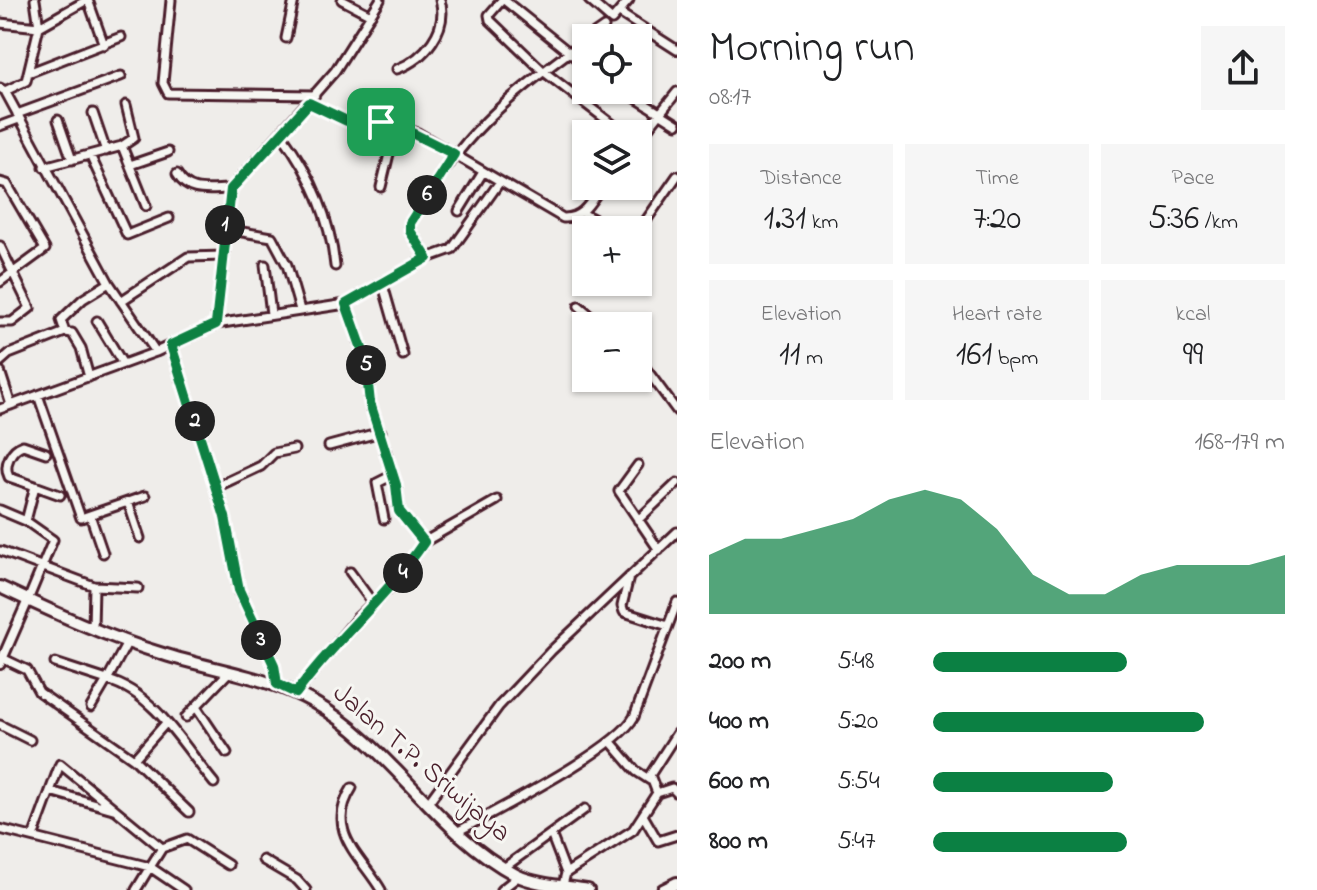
<!DOCTYPE html>
<meta charset="utf-8">
<style>
body{margin:0;font-family:"Indie Flower",sans-serif;background:#f6f6f6;color:#202124;height:100vh;display:flex;flex-direction:column;font-size:30px;white-space:nowrap}
*{box-sizing:border-box;margin:0}
p{font-size:26px;color:#757577}
.icon{flex:none;width:44px;height:44px;fill:none;stroke:currentColor;stroke-width:2;stroke-linecap:round;stroke-linejoin:round}
.map{position:relative;flex:1;overflow:hidden}
.panel{display:flex;flex-direction:column;background:#fff;width:640px}
.panel>*{flex:none}
.tools{position:absolute;left:572px;top:24px;display:grid;gap:16px}
.tools a{display:grid;place-items:center;width:80px;height:80px;border-radius:0px;background:#fff;box-shadow:0 2px 6px #0004;font-size:40px}
.pin{position:absolute;display:grid;place-items:center;width:68px;height:68px;color:#fff;margin:-34px;border-radius:16px;box-shadow:0 4px 12px #0006}
.km{position:absolute;width:40px;height:40px;margin:-20px;border-radius:50%;background:#222;color:#fff;font-size:22px;line-height:40px;text-align:center}
.round{display:grid;place-items:center;flex:none;width:84px;height:84px;border-radius:0px;background:#f6f6f6}
.summary{display:flex;align-items:center;justify-content:space-between;height:136px;padding:0 32px}
h1{font-size:44px;font-weight:600;line-height:60px}
.figures{display:grid;grid-template-columns:repeat(3,1fr);gap:12px;height:136px;padding:8px 32px}
.figures div{display:grid;align-content:center;border-radius:0px;background:#f6f6f6;text-align:center}
.figures b{font-size:34px;font-weight:600}
.figures small{font-size:22px;font-weight:400}
.figures p{font-size:22px}
.chart{height:224px;padding:16px 32px}
.chart p{display:flex;justify-content:space-between}
.chart svg{width:100%;height:144px;margin-top:8px;fill:#0b8043;opacity:.7}
ul{padding:0 32px;list-style:none;font-size:26px}
li{display:grid;grid-template-columns:128px 96px 1fr;align-items:center;height:60px}
li i{height:20px;border-radius:10px;background:#0b8043}
main{display:flex;flex:1;min-height:0}
.map>svg:first-child{display:block}
.lines{fill:none;stroke-linecap:round;stroke-linejoin:round}
.minor-casing{stroke:#4a1f2b;stroke-width:13}
.tertiary-casing{stroke:#4a1f2b;stroke-width:14}
.secondary-casing{stroke:#4a1f2b;stroke-width:16}
.minor{stroke:#f6f6f2;stroke-width:7}
.tertiary{stroke:#f6f6f2;stroke-width:8}
.secondary{stroke:#f6f6f2;stroke-width:10}
.route-casing{stroke:#fff;stroke-width:16}
.route{stroke:#0b8043;stroke-width:10}
.labels{text-anchor:middle;dominant-baseline:central;stroke-width:6;stroke-linejoin:round;paint-order:stroke}
.street-label{font-size:28px;fill:#4a1f2b;stroke:#f6f6f2}
</style>
<main>
<div class="map">
<svg width="677" height="890" viewBox="0 0 677 890">
<rect width="100%" height="100%" fill="#efedea"/>
<filter id="ink" filterUnits="userSpaceOnUse"><feTurbulence type="fractalNoise" baseFrequency=".0125" numOctaves="2"/><feDisplacementMap in="SourceGraphic" scale="16" xChannelSelector="R" yChannelSelector="G"/><feConvolveMatrix kernelMatrix="1 2 1 2 8 2 1 2 1" color-interpolation-filters="sRGB"/></filter>
<g filter="url(#ink)">
<g class="lines">
<defs>
<path id="minor" d="M88,0l16,45
M171,0l-8,83 5,10 147,2
M342,0l29,15
M502,0l-13,15 1,5 53,51 82,63
M504,0l82,66
M589,0l23,20 17,-20
M621,14l56,36
M0,23l39,4 -4,-27
M286,38l8,-38
M588,38l16,-11
M397,69c27,-10 52,-39 43,-69
M28,73l93,-36
M0,88l5,3 104,192 47,69
M623,90l54,34
M5,91l21,-10 13,-54 48,-27
M309,103l38,18 34,1 37,11 145,85c20,1 28,-17 39,-32
M93,113l13,38
M17,114l104,-38
M58,120l14,40
M0,126l19,-7
M282,135c28,38 48,83 53,131
M638,141l39,-49
M122,146l24,60
M90,155l37,80 42,-17
M130,165l38,-13
M44,167l78,-21 12,-8 -8,-33
M177,174c12,21 32,15 54,15
M0,182l7,2 38,65 -45,33
M381,187l15,-62
M459,211l24,-39
M582,213l32,17
M225,229l47,8 15,28 13,45
M638,232l39,-56
M0,246l30,62 -18,14h-12
M427,258l-17,-27v-8c50,-87 95,-125 176,-183
M265,265l6,49
M383,285l20,70
M121,301l67,-44 36,-1
M346,304l19,53 5,46 26,82 3,26 25,31
M579,306l24,20
M97,321l26,43
M216,324l15,-135 104,-118 45,-71
M65,332l-4,-12 22,-21 26,-16
M171,345l54,172 14,73 35,75 3,19
M638,358l39,53
M0,362l9,-8 56,-22 7,1 9,15 8,29
M0,371l11,34
M38,395l43,123 64,-22
M0,409l156,-57 60,-28 130,-20 81,-46 25,-9 47,-66
M329,446l52,-14
M638,465l-19,26 40,59
M35,486l25,9
M216,487l45,-21 13,-13 20,-4
M128,502l12,36
M0,510l26,11
M90,515l13,38
M384,519l-7,-36 14,-7
M638,520l39,-37
M1,551l93,35 44,2
M350,572l22,30
M629,577l-7,29 2,6 44,14
M28,600l25,-60 -27,-19 9,-35 -26,-9c-6,-12 2,-28 14,-32l23,8
M93,628l1,-42
M127,643l-20,37c47,12 78,68 107,103
M2,658l25,12 12,22 95,67 55,53
M55,663l52,17 -16,27
M296,693l61,-75 44,-41 23,-35 73,-42
M196,707l31,46
M186,717l42,-44
M0,725l30,15
M611,742l25,29 14,9
M134,759l31,-35
M352,788c-28,43 9,68 29,102
M50,791l63,18
M657,793l15,-5 5,5
M428,803l71,-97 52,-55 126,-119
M644,817l14,24 19,-6
M0,829l150,38 12,-19 25,-9 41,26
M457,832c39,-22 159,-82 177,-115l43,-115
M551,834l15,39
M33,837l27,-73 102,84
M263,860l34,20 9,10
M505,867l80,-58
M563,885l3,-12 67,-43 24,-37 -7,-18 27,-42
M136,890l14,-23 34,23
M501,890l18,-14"/>
<path id="tertiary" d="M0,664l28,-64"/>
<path id="secondary" d="M0,587c53,25 107,50 163,67 50,16 104,22 150,48 79,44 123,131 203,173 20,10 50,11 72,15
M663,890l14,-7"/>
</defs>
<use href="#minor" class="minor-casing"/>
<use href="#tertiary" class="tertiary-casing"/>
<use href="#secondary" class="secondary-casing"/>
<use href="#minor" class="minor"/>
<use href="#tertiary" class="tertiary"/>
<use href="#secondary" class="secondary"/>
</g>
</g>
<g class="lines" filter="url(#ink)">
<defs>
<path id="route" d="M309,103l38,18 49,4 58,29 -44,69v8l17,27 -81,46 19,53 5,46 26,82 3,26 25,31c-37,55 -89,97 -128,151l-19,-9 -3,-19 -35,-75 -14,-73 -54,-172 45,-21 15,-135z"/>
</defs>
<use href="#route" class="route-casing"/>
<use href="#route" class="route"/>
</g>
<g class="labels">
<g class="street-label">
<text transform="translate(421 764) rotate(41)">Jalan T.P. Sriwijaya</text>
</g>
</g>
</svg>
<div class="tools">
<a><svg class="icon" aria-label="locate" viewBox="0 0 24 24"><circle cx="12" cy="12" r="6"/><path d="M12 2v4M12 18v4M2 12h4M18 12h4"/></svg></a>
<a><svg class="icon" aria-label="layers" viewBox="0 0 24 24"><path d="M12 4l9 5-9 5-9-5zM3 14l9 5 9-5"/></svg></a>
<a>+</a>
<a>−</a>
</div>
<div class="pin" style="left:381px;top:122px;background:#1e9e55"><svg class="icon" aria-label="arrive" viewBox="0 0 24 24"><path d="M6 21V4h12l-3 4 3 4H6"/></svg></div>
<b class="km" style="left:225px;top:225px">1</b>
<b class="km" style="left:195px;top:421px">2</b>
<b class="km" style="left:261px;top:640px">3</b>
<b class="km" style="left:403px;top:573px">4</b>
<b class="km" style="left:366px;top:365px">5</b>
<b class="km" style="left:427px;top:195px">6</b>
</div>
<section class="panel">
<div class="summary"><div><h1>Morning run</h1><p>08:17</p></div><a class="round"><svg class="icon" aria-label="share" viewBox="0 0 24 24"><path d="M12 15V3M7 8l5-5 5 5M5 13v7h14v-7"/></svg></a></div>
<div class="figures">
<div><p>Distance</p><b>1.31<small> km</small></b></div>
<div><p>Time</p><b>7:20</b></div>
<div><p>Pace</p><b>5:36<small> /km</small></b></div>
</div>
<div class="figures">
<div><p>Elevation</p><b>11<small> m</small></b></div>
<div><p>Heart rate</p><b>161<small> bpm</small></b></div>
<div><p>kcal</p><b>99</b></div>
</div>
<div class="chart"><p><span>Elevation</span>168–179 m</p>
<svg viewBox="0 0 160 44" preserveAspectRatio="none"><path d="M0 44V26L10 21L20 21L30 18L40 15L50 9L60 6L70 9L80 18L90 32L100 38L110 38L120 32L130 29L140 29L150 29L160 26V44z"/></svg>
</div>
<ul>
<li><b>200 m</b>5:48<i style="width:55%"></i></li>
<li><b>400 m</b>5:20<i style="width:77%"></i></li>
<li><b>600 m</b>5:54<i style="width:51%"></i></li>
<li><b>800 m</b>5:47<i style="width:55%"></i></li>
</ul>
</section>
</main>
